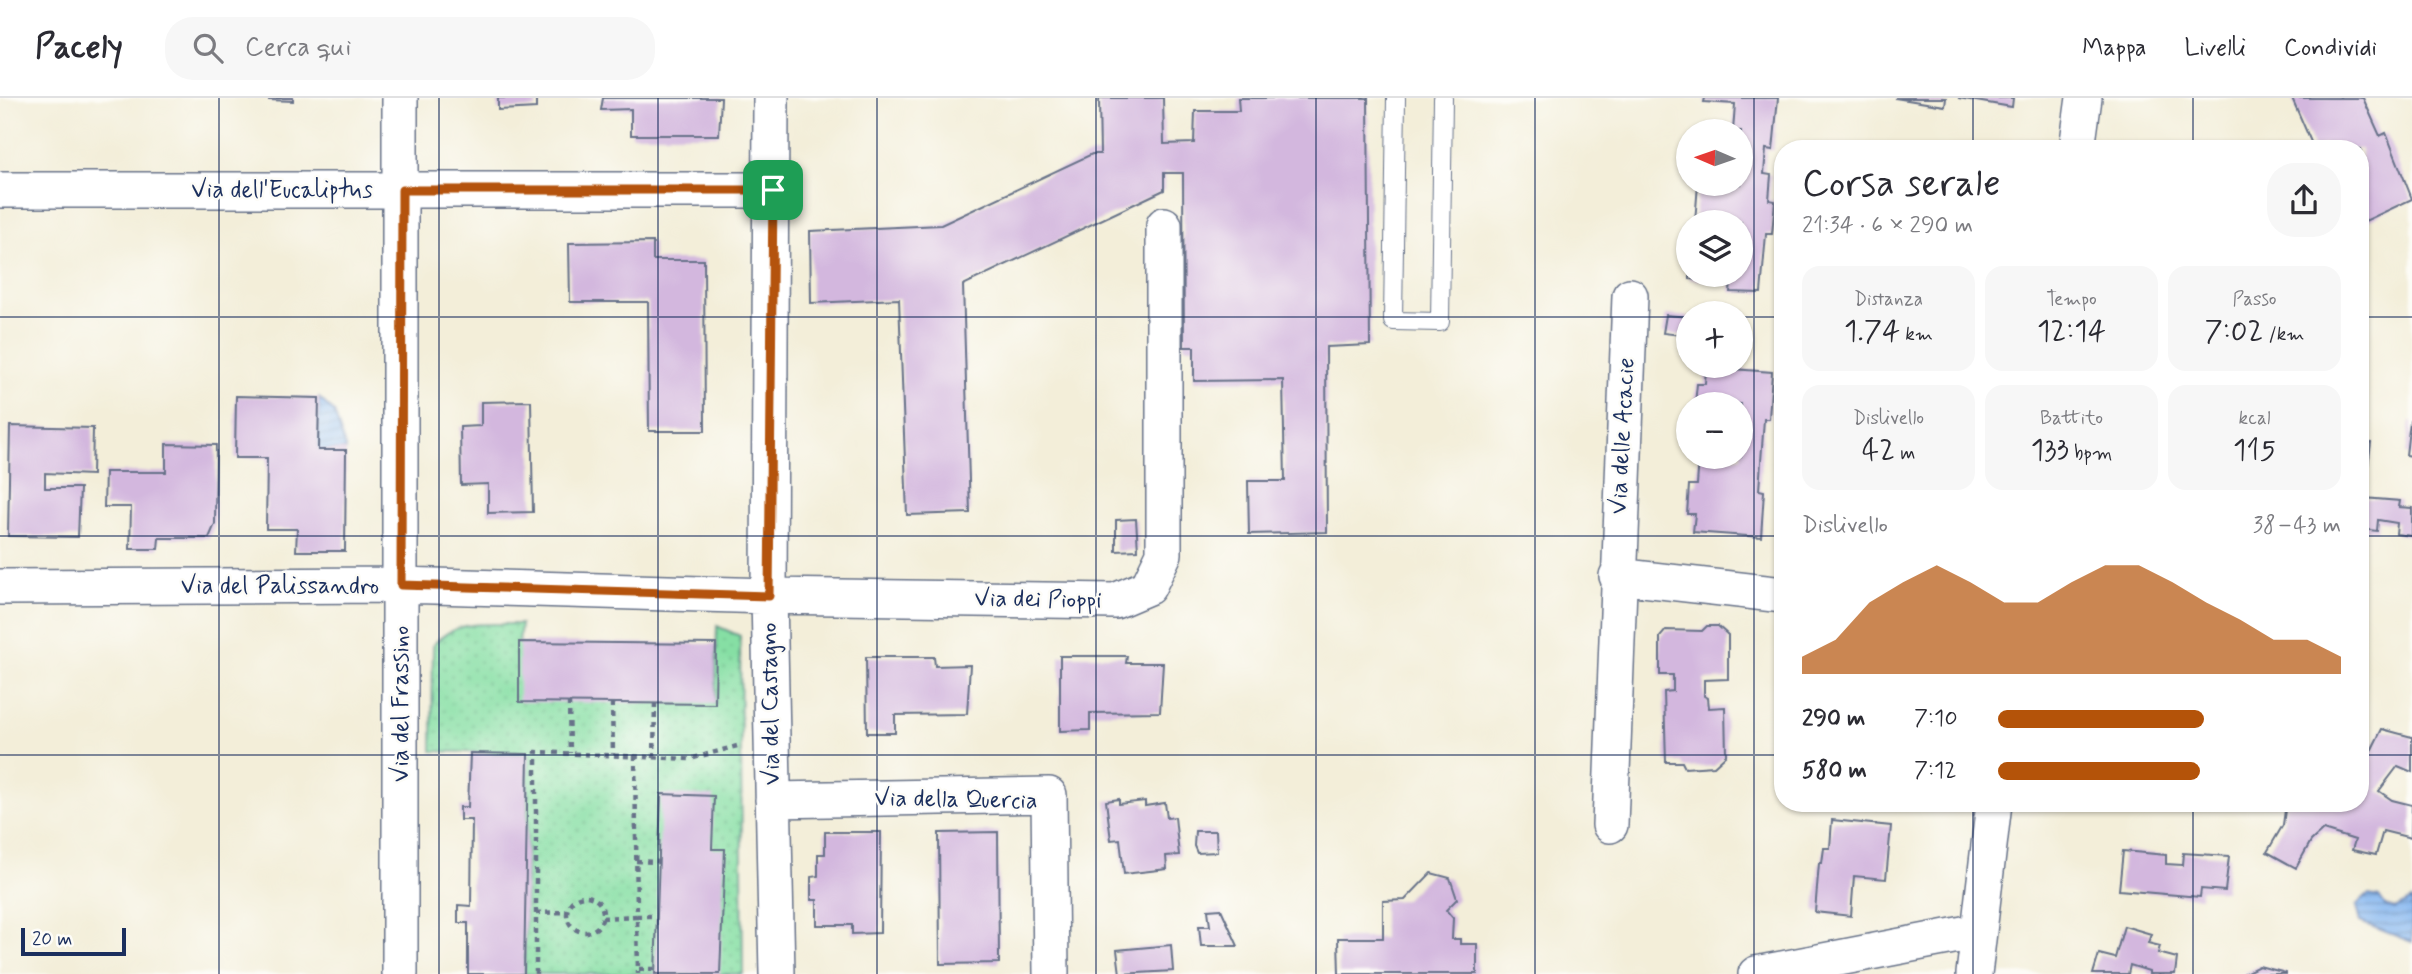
<!DOCTYPE html>
<html lang="it">
<meta charset="utf-8">
<style>
body{margin:0;font-family:Mynerve,sans-serif;background:#f7f7f7;color:#2b2b33;height:100vh;display:flex;flex-direction:column;font-size:26px;white-space:nowrap}
*{box-sizing:border-box;margin:0}
p{font-size:23px;color:#7c7c81}
.icon{flex:none;width:38px;height:38px;fill:none;stroke:currentColor;stroke-width:2;stroke-linecap:round;stroke-linejoin:round}
.map{position:relative;flex:1;overflow:hidden}
.details{position:absolute;left:1774px;top:42px;width:595px;height:672px;display:flex;flex-direction:column;background:#fff;border-radius:28px;box-shadow:0 2px 5px #0004}
.details>*{flex:none}
.needle{width:46px;rotate:272deg}
.controls{position:absolute;left:1676px;top:21px;display:grid;gap:14px}
.controls a{display:grid;place-items:center;width:77px;height:77px;border-radius:50%;background:#fff;box-shadow:0 2px 5px #0004;font-size:35px}
.scale{position:absolute;left:21px;bottom:18px;width:105px;box-sizing:border-box;padding-left:7px;border:4px solid #1b2f5e;border-top:0;font-size:19px;line-height:24px;white-space:nowrap;color:#1b2f5e;-webkit-text-stroke:5px #fdfcf7;paint-order:stroke}
.pin{position:absolute;display:grid;place-items:center;width:60px;height:60px;color:#fff;margin:-30px;border-radius:14px;box-shadow:0 4px 10px #0006}
.round{display:grid;place-items:center;flex:none;width:74px;height:74px;border-radius:28px;background:#f7f7f7}
.head{display:flex;align-items:center;justify-content:space-between;height:119px;padding:0 28px}
h1{font-size:38px;font-weight:600;line-height:52px}
.metrics{display:grid;grid-template-columns:repeat(3,1fr);gap:10px;height:119px;padding:7px 28px}
.metrics div{display:grid;align-content:center;border-radius:18px;background:#f7f7f7;text-align:center}
.metrics b{font-size:30px;font-weight:600}
.metrics small{font-size:19px;font-weight:400}
.metrics p{font-size:19px}
.chart{height:196px;padding:14px 28px}
.chart p{display:flex;justify-content:space-between}
.chart svg{width:100%;height:126px;margin-top:7px;fill:#b45309;opacity:.7}
ul{padding:0 28px;list-style:none;font-size:23px}
li{display:grid;grid-template-columns:112px 84px 1fr;align-items:center;height:52px}
li i{height:18px;border-radius:9px;background:#b45309}
header{display:flex;align-items:center;gap:42px;box-sizing:border-box;height:98px;padding:0 35px;background:#fff;border-bottom:2px solid #e1e1e2}
header strong{font-size:33px}
nav{display:flex;gap:38px;margin-inline-start:auto;font-size:24px}
.search{width:490px;height:63px;background:#f7f7f7;display:flex;align-items:center;gap:18px;box-sizing:border-box;padding:0 24px;border-radius:28px;color:#7c7c81;font-size:26px}
.map>svg:first-child{display:block}
.park{fill:url(#park-dots);stroke:#508781;stroke-width:2}
.water{fill:url(#water-rules);stroke:#5072a7;stroke-width:2}
.building{fill:#d3b7de}
.lines{fill:none;stroke-linecap:round;stroke-linejoin:round}
.service-casing{stroke:#677289;stroke-width:20}
.minor-casing{stroke:#677289;stroke-width:38}
.path{stroke:#677289;stroke-width:4.5;stroke-dasharray:5 5;stroke-linecap:butt}
.service{stroke:#fff;stroke-width:18}
.minor{stroke:#fff;stroke-width:35}
.route-casing{stroke:#fff;stroke-width:14}
.route{stroke:#b45309;stroke-width:9}
.grid{fill:none;stroke:#1b2f5e;stroke-width:2;stroke-opacity:0.55}
.labels{text-anchor:middle;dominant-baseline:central;stroke-width:5;stroke-linejoin:round;paint-order:stroke}
.street-label{font-size:24px;fill:#1b2f5e;stroke:#fdfcf7}
</style>
<header>
<strong>Pacely</strong>
<div class="search"><svg class="icon" aria-label="search" viewBox="0 0 24 24"><circle cx="10" cy="10" r="6"/><path d="M15 15l6 6"/></svg>Cerca qui</div>
<nav><a>Mappa</a><a>Livelli</a><a>Condividi</a></nav>
</header>
<div class="map">
<svg width="2412" height="876" viewBox="0 0 2412 876">
<defs>
<pattern id="park-dots" width="8" height="8" patternUnits="userSpaceOnUse" patternTransform="scale(1.75)"><rect width="8" height="8" fill="#86dfa4"/><path d="M2 2h.1M6 6h.1" fill="none" stroke="#73c090" stroke-width="1.8" stroke-linecap="round"/></pattern>
<pattern id="water-rules" width="6" height="5" patternUnits="userSpaceOnUse" patternTransform="scale(1.75)"><rect width="6" height="5" fill="#84b6f0"/><path d="M0 2.5h6" fill="none" stroke="#6b94c6"/></pattern>
</defs>
<rect width="100%" height="100%" fill="#fdfcf7"/>
<filter id="ink" filterUnits="userSpaceOnUse"><feTurbulence type="fractalNoise" baseFrequency=".0143" numOctaves="2"/><feDisplacementMap in="SourceGraphic" scale="14" xChannelSelector="R" yChannelSelector="G"/><feConvolveMatrix kernelMatrix="1 2 1 2 8 2 1 2 1" color-interpolation-filters="sRGB"/></filter>
<filter id="wash" filterUnits="userSpaceOnUse"><feTurbulence type="fractalNoise" baseFrequency=".00686" numOctaves="4" result="noise"/><feDisplacementMap in="SourceGraphic" scale="28" xChannelSelector="R" yChannelSelector="G"/><feGaussianBlur stdDeviation="1.57" result="paint"/><feColorMatrix in="noise" values="0 0 0 0 0 0 0 0 0 0 0 0 0 0 0 0 0 1.4 0 .05"/><feComposite in="paint" operator="in"/></filter>
<g filter="url(#wash)">
<rect width="100%" height="100%" fill="#f3eed9"/>
<path class="park" d="M521,526l-2,18 196,62 2,-78 23,10 3,338h-219l4,-220 -96,-3 1,-106c23,-27 54,-20 88,-21z"/>
<path class="water" d="M319,300l15,14 12,38h-28z
M2368,797l11,2 6,9 10,3 17,-9v42l-52,-20 -4,-16z"/>
<g id="blocks">
<path class="building" d="M269,0h24v3l-24,-1z
M498,0h38v10l-38,2z
M603,0h118l-2,37h-88v-26l-30,1z
M1099,0h64l1,46 30,-1 1,-32h44l-1,-13h130l2,247 -44,2 1,185 -78,2 -1,-53h37l-2,-101 -89,1v-34h-10l-1,-174h-19v17l-201,95 7,228 -63,2 -8,-216 -88,4 -1,-72 131,-6 151,-71h8z
M1705,0h73l-5,52 -7,-1 -2,25 7,1 -2,25 6,1 -3,33h-6l-5,59 -31,-1 1,-10 -41,-3v-4h51v-53h-46l3,-38h43v-53h-8l2,-27 -31,-2z
M1895,0h51l-1,8z
M1958,0h55l-1,9z
M2292,0h71l17,38 6,-3 26,66 -51,24v-74h-34l-2,-5 -11,5z
M653,144v18h51l1,171h-56l-1,-129h-78l-1,-59z
M1666,217l23,2v19l-26,-3z
M1706,269l66,5 -3,47h-5l-5,71 5,1 -3,46 -68,-5 2,-18h-8l2,-29h8l2,-28h42v-53h-46l2,-20h8z
M236,298l83,2 -1,52h28l-1,101h-49l1,-22h-31l1,-71h-32z
M531,303l2,111 -45,1v-29l-27,1 -1,-58 21,-1v-24z
M2410,323h2v35l-6,-1z
M10,328l83,2 -1,47 -47,-2v15h35l-2,49 -70,-1z
M2361,344l10,1 -7,55 36,3 -1,6 13,1v28l-16,-2 1,-11 -19,-3 -1,11 -16,-2z
M166,346l50,1 -1,79 -6,14h-50l-1,11h-28l1,-42h-27l1,-35h61z
M1136,421l2,31 -22,1v-31z
M1707,528h11l10,9v44l-24,1v16l4,2 1,10 16,-1 1,48 -12,11 -29,2 -3,-6h-16l-2,-70 9,-1v-16h-13v-38l6,-7 36,1z
M519,544l197,2 -1,60 -196,-2z
M1060,558h67l-1,7h37l-3,49 -70,1v17l-30,1z
M866,559h68l1,9 35,-1 -3,49 -72,1v18h-28z
M2382,631l30,8v35l-14,-6 -19,25 13,9 20,5 -1,33 -28,-7 -7,24 -24,-5 3,-10 -32,-10 -12,11 -15,27 -29,-16 16,-27 3,-22h75v-42l4,2z
M470,655l58,1 -4,220h-56v-51h-10v-18l13,1 1,-86h-12v-13h8z
M661,696l53,2 -2,53h13l-5,125h-65z
M1119,701v5l26,-3v5l20,-3 2,15 8,-1 4,38 -13,1 1,13 -43,5 -4,-35 -9,1 -5,-39z
M1832,722l59,6 -5,53 -32,-3 -3,40 -36,-4 4,-49h3l2,-15h6z
M1195,733h21l1,21 -20,1 -3,-7z
M825,734h56l-1,101 -28,1v-9h-35v-25h-6v-23l7,-1v-22h7z
M998,734l1,131 -59,1 -1,-131z
M2123,753l43,4v9l16,1 1,-12 46,3 -4,35 -24,-2 -1,8 -81,-7z
M1431,775l19,5 7,21 -11,11 7,8 -1,21h8v5h17v30h-138l-1,-36h45v-37l22,-1z
M1221,811l17,37h-37l-2,-20h11l-2,-16z
M2124,828l27,8 -3,9 12,3 -2,7 19,5 -2,16h-26v-3l-19,-6 -2,9h-35l6,-20 16,4z
M1171,847l2,26 -53,3 -3,-24z
M2259,868l27,7v1h-43z"/>
</g>
</g>
<g filter="url(#ink)">
<use href="#blocks" fill-opacity="0" stroke="#677289" stroke-width="2"/>
<g class="lines">
<defs>
<path id="service" d="M1396,0l-3,223 47,1 3,-224"/>
<path id="minor" d="M771,0l-2,498 8,378
M2077,51l7,-51
M0,92h773
M1617,478l166,19
M0,489l401,-2 368,11 346,5 33,-14 16,-33v-329
M773,702l276,-5 2,179
M1610,727l20,-529
M400,876v-876
M1756,876l223,-43
M1974,876l20,-171"/>
</defs>
<use href="#service" class="service-casing"/>
<use href="#minor" class="minor-casing"/>
<path class="path" d="M569,604l1,51
M612,605l1,51
M635,657l2,161h20
M654,660l1,-55
M636,763l23,1
M567 816a18 18 0 1 1 36 0a18 18 0 1 1-36 0Z
M536,815l31,-1
M602,820l35,-2 1,58
M639,871h16
M536,876v-222l154,7 47,-13"/>
<use href="#service" class="service"/>
<use href="#minor" class="minor"/>
</g>
</g>
<g class="lines" filter="url(#ink)">
<defs>
<path id="route" d="M402,92h371l-4,406 -368,-11z"/>
</defs>
<use href="#route" class="route-casing"/>
<use href="#route" class="route"/>
</g>
<path class="grid" d="M219,0v876M439,0v876M658,0v876M877,0v876M1096,0v876M1316,0v876M1535,0v876M1754,0v876M1973,0v51M2193,0v51M0,219h1689M1741,219h42M2361,219h51M0,438h1783M2361,438h51M0,657h1783M2361,657h51M1973,705v171M2193,705v171"/>
<g class="labels">
<g class="street-label">
<text x="282" y="92">Via dell'Eucaliptus</text>
<text transform="translate(1623 338) rotate(-87)">Via delle Acacie</text>
<text x="280" y="488">Via del Palissandro</text>
<text transform="translate(1038 502) rotate(1)">Via dei Pioppi</text>
<text transform="translate(401 606) rotate(-90)">Via del Frassino</text>
<text transform="translate(771 606) rotate(-91)">Via del Castagno</text>
<text transform="translate(956 702) rotate(1)">Via della Quercia</text>
</g>
</g>
</svg>
<div class="controls">
<a><svg class="needle" viewBox="-14 -14 28 28"><path d="M0-13l5 13h-10z" fill="#e53935"/><path d="M0 13l5-13h-10z" fill="#7c7c81"/></svg></a>
<a><svg class="icon" aria-label="layers" viewBox="0 0 24 24"><path d="M12 4l9 5-9 5-9-5zM3 14l9 5 9-5"/></svg></a>
<a>+</a>
<a>−</a>
</div>
<div class="scale">20 m</div>
<div class="pin" style="left:773px;top:92px;background:#1e9e55"><svg class="icon" aria-label="arrive" viewBox="0 0 24 24"><path d="M6 21V4h12l-3 4 3 4H6"/></svg></div>
<section class="details">
<div class="head"><div><h1>Corsa serale</h1><p>21:34 · 6 × 290 m</p></div><a class="round"><svg class="icon" aria-label="share" viewBox="0 0 24 24"><path d="M12 15V3M7 8l5-5 5 5M5 13v7h14v-7"/></svg></a></div>
<div class="metrics">
<div><p>Distanza</p><b>1.74<small> km</small></b></div>
<div><p>Tempo</p><b>12:14</b></div>
<div><p>Passo</p><b>7:02<small> /km</small></b></div>
</div>
<div class="metrics">
<div><p>Dislivello</p><b>42<small> m</small></b></div>
<div><p>Battito</p><b>133<small> bpm</small></b></div>
<div><p>kcal</p><b>115</b></div>
</div>
<div class="chart"><p><span>Dislivello</span>38–43 m</p>
<svg viewBox="0 0 160 44" preserveAspectRatio="none"><path d="M0 44V38L10 32L20 19L30 12L40 6L50 12L60 19L70 19L80 12L90 6L100 6L110 12L120 19L130 25L140 32L150 32L160 38V44z"/></svg>
</div>
<ul>
<li><b>290 m</b>7:10<i style="width:60%"></i></li>
<li><b>580 m</b>7:12<i style="width:59%"></i></li>
</ul>
</section>
</div>
